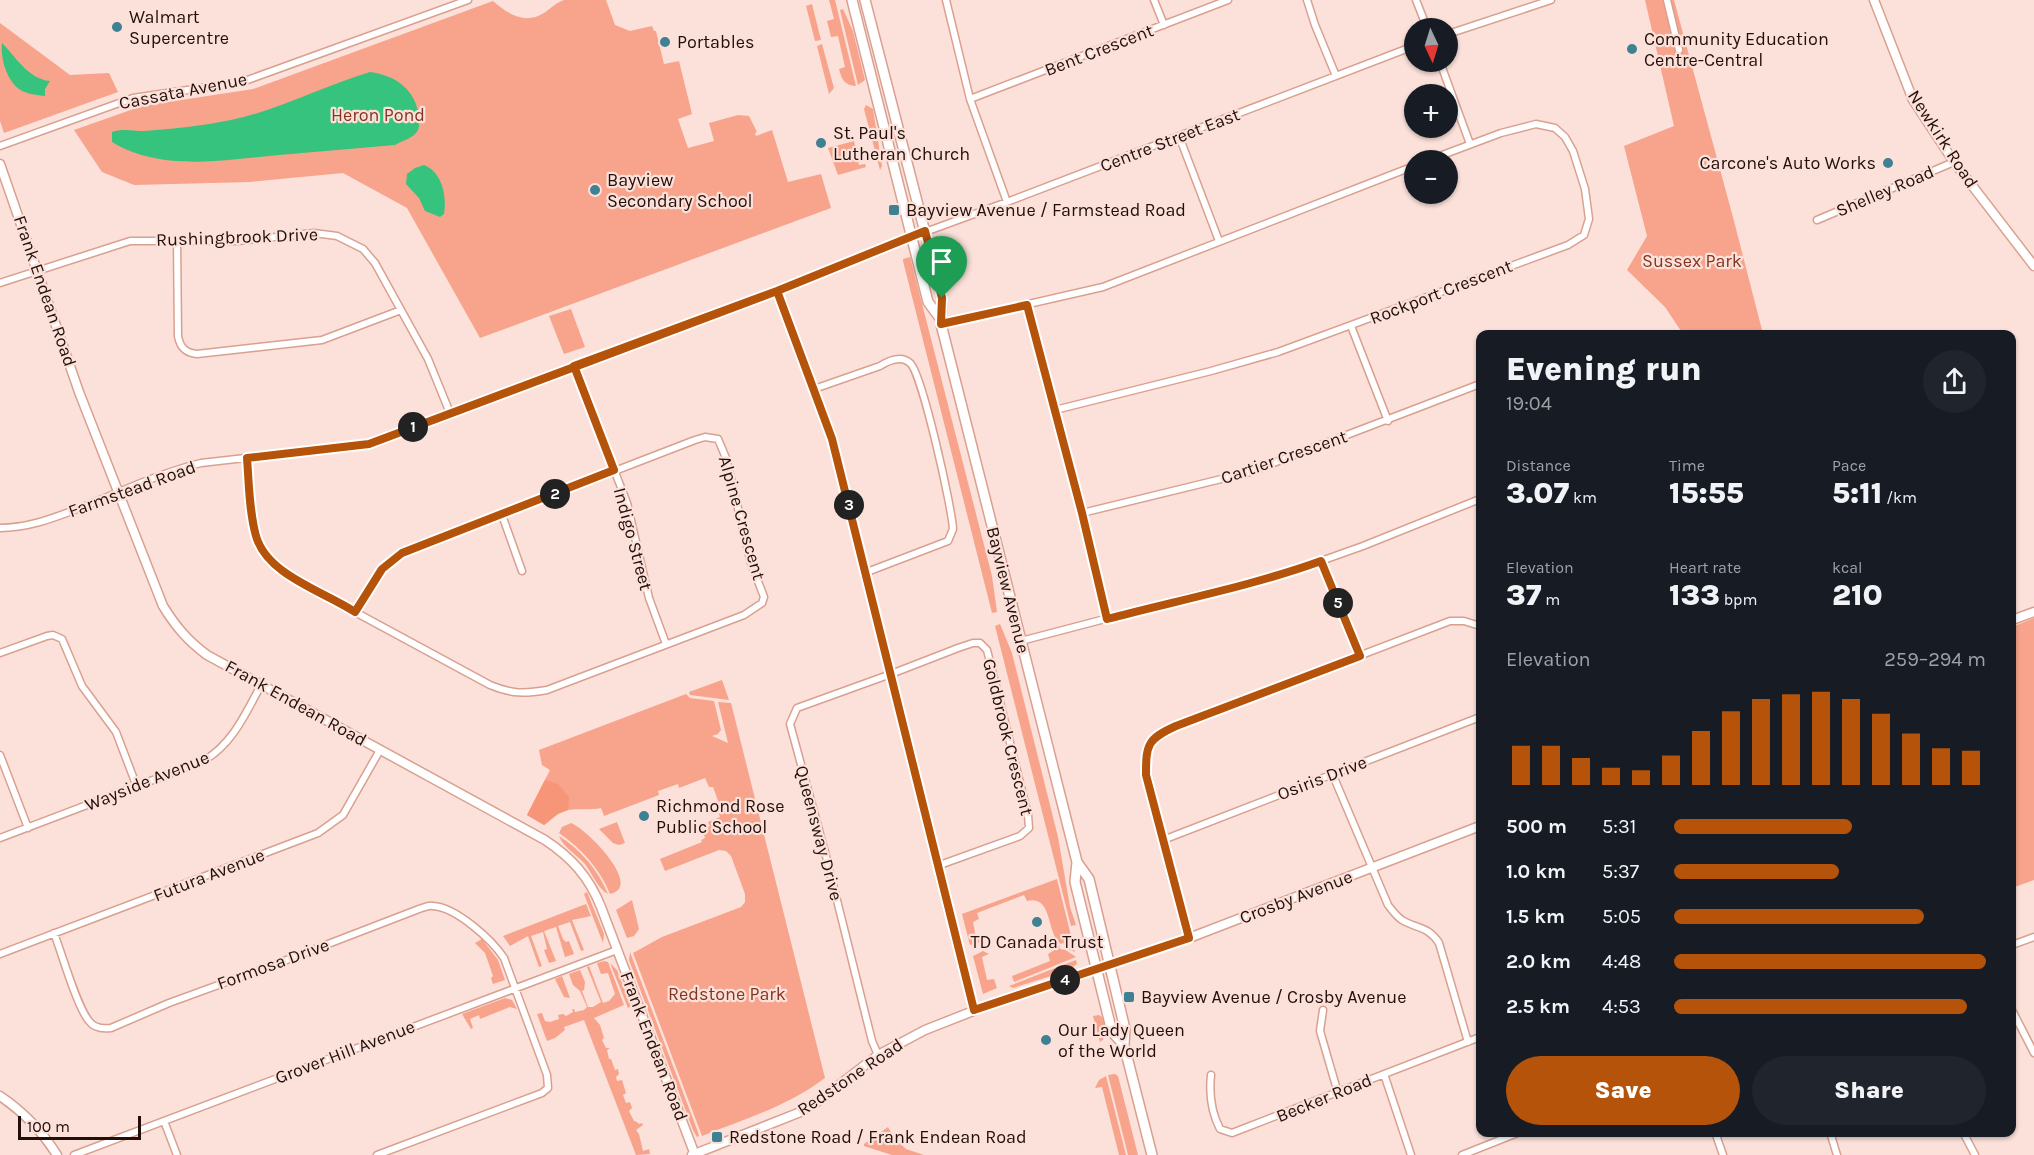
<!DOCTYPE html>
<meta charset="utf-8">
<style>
body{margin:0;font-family:Karla,sans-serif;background:#20242c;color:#f1f3f6;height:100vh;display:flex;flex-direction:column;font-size:22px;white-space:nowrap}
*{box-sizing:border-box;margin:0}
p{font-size:20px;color:#9ea1a6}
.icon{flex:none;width:33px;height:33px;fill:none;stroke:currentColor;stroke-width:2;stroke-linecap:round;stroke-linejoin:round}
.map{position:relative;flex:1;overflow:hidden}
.side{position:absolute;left:1476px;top:330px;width:540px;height:807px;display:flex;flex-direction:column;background:#171b24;border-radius:12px;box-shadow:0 2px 4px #0004}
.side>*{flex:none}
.needle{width:39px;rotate:176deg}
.tools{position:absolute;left:1404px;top:18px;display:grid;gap:12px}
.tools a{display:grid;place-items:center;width:54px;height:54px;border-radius:50%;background:#171b24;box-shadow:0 2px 4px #0004;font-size:30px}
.scale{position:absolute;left:18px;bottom:15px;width:123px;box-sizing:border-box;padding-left:6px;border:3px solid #230f09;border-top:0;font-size:16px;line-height:21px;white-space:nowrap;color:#230f09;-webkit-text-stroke:4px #fbe1da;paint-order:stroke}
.pin{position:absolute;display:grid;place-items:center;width:51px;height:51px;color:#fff;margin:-62px -26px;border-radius:50% 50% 50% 0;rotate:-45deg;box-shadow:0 0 6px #0007}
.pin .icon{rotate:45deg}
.km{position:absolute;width:30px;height:30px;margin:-15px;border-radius:50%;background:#222;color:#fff;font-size:16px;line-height:30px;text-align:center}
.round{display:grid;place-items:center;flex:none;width:63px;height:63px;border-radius:32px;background:#20242c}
.head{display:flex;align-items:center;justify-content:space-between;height:102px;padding:0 30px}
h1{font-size:33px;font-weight:800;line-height:45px}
.stats{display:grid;grid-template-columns:repeat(3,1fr);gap:9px;height:102px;padding:6px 30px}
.stats div{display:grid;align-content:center}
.stats b{font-size:30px;font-weight:800}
.stats small{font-size:16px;font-weight:400}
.stats p{font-size:16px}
.chart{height:168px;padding:12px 30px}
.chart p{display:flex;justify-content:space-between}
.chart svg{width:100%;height:108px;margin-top:6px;stroke:#b45309;stroke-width:6}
.action{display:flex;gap:12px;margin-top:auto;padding:12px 30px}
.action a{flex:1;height:69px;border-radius:36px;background:#b45309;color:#fff;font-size:24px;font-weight:800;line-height:69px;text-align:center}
.action a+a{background:#20242c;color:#f1f3f6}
ul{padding:0 30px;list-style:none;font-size:20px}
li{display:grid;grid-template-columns:96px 72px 1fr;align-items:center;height:45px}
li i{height:15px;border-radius:8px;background:#b45309}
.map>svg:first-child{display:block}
.green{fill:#f8a38b}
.forest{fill:#f79579}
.water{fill:#35c37d}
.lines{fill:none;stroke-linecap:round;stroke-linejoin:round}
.minor-casing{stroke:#daa08f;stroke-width:9}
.tertiary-casing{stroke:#daa08f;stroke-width:11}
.secondary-casing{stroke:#daa08f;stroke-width:12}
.minor{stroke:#fff;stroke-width:6}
.tertiary{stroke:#fff;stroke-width:8}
.secondary{stroke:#fff;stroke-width:9}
.route-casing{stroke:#fff;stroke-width:12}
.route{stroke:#b45309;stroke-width:8}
.poi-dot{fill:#3f8192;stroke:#fbe1da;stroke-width:2}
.labels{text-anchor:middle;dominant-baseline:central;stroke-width:4.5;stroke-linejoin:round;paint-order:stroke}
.poi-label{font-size:18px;fill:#230f09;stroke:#fbe1da;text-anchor:start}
.street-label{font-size:18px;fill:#230f09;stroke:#fbe1da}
.park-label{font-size:18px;fill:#83351f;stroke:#fbe1da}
</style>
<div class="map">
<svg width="2034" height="1155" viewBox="0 0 2034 1155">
<rect width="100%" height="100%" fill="#fbe1da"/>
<path class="green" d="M564,0h42l9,25 15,6 22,-5 2,5h2l8,33 15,-3 13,53 -14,5 10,29 26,-7 -5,-18 29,-8 11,1 8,16 -2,1 1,3 16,-6 16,52 33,-8 10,34 -351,130 -73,-130 -64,-35 -93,9 -116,3 -32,-13 -28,-42 68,-24 111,-17 240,-88c15,13 32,24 51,12 7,-5 12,-10 20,-13z
M829,0h6l21,86c-12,-1 -14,-6 -17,-17l6,-2 -7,-31 -7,1 -4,-16 7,-2z
M1645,0h29l60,221 29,113h-80l-18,-27 -38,-37 20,-34 -23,-90 50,-20z
M812,4l9,36 -6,1 -9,-35z
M843,9l10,22 12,49 -7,5 -18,-75z
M0,23l70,52 39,-2 9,19 -114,41 -4,-12z
M822,44l12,44 -5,6 -12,-48z
M866,105l7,4 9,57 -2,4 -16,-61z
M854,141l5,24 6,-1 1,3 -28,8 -10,-27z
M910,257l82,319 5,36 -5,1 -89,-352v-2z
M571,309l14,38 -21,7 -15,-38z
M2034,618v262l-22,8v-261z
M1000,624l12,29 46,184 12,70 6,18 -5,1 -76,-300z
M722,680l7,20 -39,-5 -1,-3z
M686,694l4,4 24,3 7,29 -3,4 -6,2 16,7 -10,-41 13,1 94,375c-37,28 -80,41 -123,58l-69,-183 29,-16 79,-30 4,-5v-8l-14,-38 -5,-5 -7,-1 -54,21 -5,-12 42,-17 -1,-2 4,-2 -3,-9 8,-3 -2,-4 12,-5 -3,-9 3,-2 -7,-19h-4l-4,-9 -26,10 -1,-4 -20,7 1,4 -55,21 -3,-8c-13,3 -28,-1 -40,4 -7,3 -11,9 -17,13l-17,-10 23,-45 -8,-5 -3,-15z
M617,822l8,21 -6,2 -6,-2 -14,-14z
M571,823c16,6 73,64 39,71 -10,-25 -28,-45 -51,-61l3,-6z
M559,836c22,14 39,34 49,58 -10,-5 -16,-21 -23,-30 -8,-9 -22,-17 -26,-28z
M1057,879l18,73 -7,-3v-3l-5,-3 -2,1c-15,-10 -8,-50 -34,-43l-3,-6 -47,18 2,6 -6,3 3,16 6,-1 1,2 -5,4 -8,2 -8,-31z
M587,892l17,42 -1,9 -19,-49z
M632,900l7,29 -5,7 -7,2 -11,-28z
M586,904l5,12 -19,4 12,30 -3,1 -11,-29 -12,4 5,13 3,3 3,-1 5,13 -9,3 -9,-30 -12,4 12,30 -7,2 -5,-13 3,-1 -4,-17 -12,4 11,30 -3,1 -11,-31 -18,10 -7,-10z
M482,939l16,21 7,20 -12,4 -2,-6 2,-2 -8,-23 -10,-10z
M1057,945l3,1 -1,2 4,2 1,-1 12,8 -62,25 -2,-6 38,-15 -2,-7 8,-5z
M983,951l6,3 -7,3 5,23 7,-1 3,9 -14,6 -10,-38z
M630,952l68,180 1,4 -2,1 -4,-7 -64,-170z
M1076,960l1,4 -10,7 -54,17 -4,-2z
M604,961l4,1 16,43 -30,13 6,7 4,13 -2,2 4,8h4l-3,2 2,9h2l4,11 3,-1 1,5 -3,3 1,4 5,-1 4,13 -3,2 3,8 4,-1 2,6 -3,3 5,10 3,1 2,2 3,-1 1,2 -7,5 3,4 4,17 6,-2 1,5 -14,1 -52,-135 -20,7 1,3 -10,8 -8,3 -10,-27 5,-1 3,8 5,1 9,-3 -1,-4 5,-1 3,2 7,-4 -1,-3h2l1,3 9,-2 3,-3 -7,-16 -7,-6 -4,-11 11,-4 5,12 -1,8 -2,1 6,16h5l8,-5 -14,-35 2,-1 14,37 6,-2 6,-7 -7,-21 -7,1 -4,-11z
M610,963l7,7 14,36 -3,2z
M562,976l8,22 -6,-1 -9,-18z
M505,998l7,2 5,9 -7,-2 -30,12 -1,-4 -9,4 3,9 -2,1 -9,-15z
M1099,1015l3,2 6,18 -8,7 -7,-26z
M1115,1074l3,2 20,79h-10l-20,-80z
M1106,1076l20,79h-7l-17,-68 -7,1 4,-8z
M888,1127l7,12 11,10 18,6h-32l-28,-9v-2z"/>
<path class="forest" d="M545,780l13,4 11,13 -1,13 -10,4 -14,11 -17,-10z"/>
<path class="water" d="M2,43c14,14 26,36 48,38l-5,8v7c-6,-1 -14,-1 -20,-4 -17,-6 -25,-33 -23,-49z
M370,72c23,3 43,15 48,39 1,5 2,14 0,19 -4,8 -16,11 -23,15 -39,3 -77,7 -116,10 -54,5 -118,17 -167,-13v-10c11,-4 21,-1 32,-1 29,-2 58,-5 87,-11 48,-10 92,-34 139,-48z
M424,165c18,7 23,31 20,49l-4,3 -15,-6 -6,-13 -13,-14 1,-10 8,-6z"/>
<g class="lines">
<defs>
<path id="minor" d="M946,0l24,99 37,103
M1154,0l10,25
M1307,0l8,25 21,51
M1416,0l11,28
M1667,0l12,50
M1448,34l103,-34
M1440,62l30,82
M970,99l258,-99
M1179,136l40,105
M0,146l133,-48 109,-16 226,-82
M1817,220l137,-58
M177,241l1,95c2,12 8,17 19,18l125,-14 79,-30
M0,283l130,-42h107l77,-8 23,3 26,13 12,14 53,96 22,54
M777,291l56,148 141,571
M1027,305l55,208 26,106
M941,324l162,-37 311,-121
M1351,326l37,95
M574,366l53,137 22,95 17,46
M814,389l66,-23c8,-5 21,-11 30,-3 12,10 42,145 43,166l-5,12 -81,31
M1055,410l156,-39 67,-19 290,-107 16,-10 5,-16 -4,-30 -12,-38 -8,-14 -10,-9 -19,-4 -35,9 -72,27
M247,458c3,25 2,53 9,78 11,39 67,56 99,76l135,73c22,9 34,9 57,5l197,-75 18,-12 2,-6 -13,-34 -25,-105 -8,-19 -13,-2 -10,3 -293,113 -20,16 -27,43
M1082,513l168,-41 230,-88
M502,515l20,56
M0,528c29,0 53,-10 80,-20 40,-16 80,-35 121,-45l168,-19 408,-153 121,-49 109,-40 407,-156
M1321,561l39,95
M1021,641l160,-42 95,-22 87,-31 117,-47
M0,653l47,-17 6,-1 9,4 20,47 34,46 21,55
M0,755l28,73
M1332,773l56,132c4,5 8,11 14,15 15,9 26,6 37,23l29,99
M0,838l203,-77c29,-16 43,-48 58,-76
M1163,840l317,-123
M54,933c8,21 23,74 35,88 5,7 14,8 22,7l58,-25 115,-42 135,-52c4,-1 9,-4 14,-3 23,1 59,34 71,52l43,117 1,13 -6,5 -165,62
M1189,938l-43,-163c0,-30 1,-36 30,-49l274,-105h14l16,5
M2012,945l22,-8
M0,954l318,-121 25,-18 37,-65
M1323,1010l-3,21 18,62
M2012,1010l22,43
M878,1055l-6,-14 -46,-185 -36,-132 7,-16 94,-34 67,-26 15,-5h7l7,7 41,165 1,13 -9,8 -83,30
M1384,1074l27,81
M1211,1075c-2,19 0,37 9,54l12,4 248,-96
M164,1121l13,34
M1715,1132l8,23
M1830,1132l7,23
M1963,1132l12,23
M74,1155l543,-205
M1462,1155l58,-23"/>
<path id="tertiary" d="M1874,0l39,100 41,62 80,104
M0,164l79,228 84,214c13,21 25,35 44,49l338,185c27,18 44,37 56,67l94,248
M2012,620l22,-8
M0,1096c24,16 42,35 57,59
M692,1155l106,-42 19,-11 61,-47 47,-25 61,-24 203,-68 291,-112"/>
<path id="secondary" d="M852,0l76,302 12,16
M865,0l77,298 -1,26 136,538 -2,20 37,150 12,13
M1077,862l12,17 36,150 -1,16 28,110"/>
</defs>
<use href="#minor" class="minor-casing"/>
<use href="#tertiary" class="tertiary-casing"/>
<use href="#secondary" class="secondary-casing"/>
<use href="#minor" class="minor"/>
<use href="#tertiary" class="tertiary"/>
<use href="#secondary" class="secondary"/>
</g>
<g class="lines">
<defs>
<path id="route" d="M942,298l-17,-67 -148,60 -408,153 -122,14c2,25 2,53 9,78 11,39 67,55 99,76l27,-43 20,-16 212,-83 -40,-104 203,-75 55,148 142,571 215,-72 -43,-163c0,-30 1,-36 30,-49l184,-70 -39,-95c-69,25 -142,39 -214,58l-25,-106 -55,-208 -86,19 1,-26"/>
</defs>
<use href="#route" class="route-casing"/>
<use href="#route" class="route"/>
</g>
<g class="poi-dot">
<circle cx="117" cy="27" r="6"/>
<circle cx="665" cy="42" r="6"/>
<circle cx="1632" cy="49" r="6"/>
<circle cx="821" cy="143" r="6"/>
<circle cx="1888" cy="163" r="6"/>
<circle cx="595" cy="190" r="6"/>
<rect x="888" y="204" width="12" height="12" rx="3"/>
<circle cx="644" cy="816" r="6"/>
<circle cx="1037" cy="922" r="6"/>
<rect x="1123" y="991" width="12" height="12" rx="3"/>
<circle cx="1046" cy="1040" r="6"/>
<rect x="711" y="1131" width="12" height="12" rx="3"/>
</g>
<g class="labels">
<g class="poi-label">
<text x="129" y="17">Walmart<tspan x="129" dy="21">Supercentre</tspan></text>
<text x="1644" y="39">Community Education<tspan x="1644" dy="21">Centre-Central</tspan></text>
<text x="677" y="42">Portables</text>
<text x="833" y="133">St. Paul's<tspan x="833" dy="21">Lutheran Church</tspan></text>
<text x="1876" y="163" text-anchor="end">Carcone's Auto Works</text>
<text x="607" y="180">Bayview<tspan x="607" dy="21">Secondary School</tspan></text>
<text x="906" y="210">Bayview Avenue / Farmstead Road</text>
<text x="656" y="806">Richmond Rose<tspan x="656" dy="21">Public School</tspan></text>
<text x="1037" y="942" text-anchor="middle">TD Canada Trust</text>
<text x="1141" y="997">Bayview Avenue / Crosby Avenue</text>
<text x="1058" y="1030">Our Lady Queen<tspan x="1058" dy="21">of the World</tspan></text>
<text x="729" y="1137">Redstone Road / Frank Endean Road</text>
</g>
<g class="street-label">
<text transform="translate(1099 50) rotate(-21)">Bent Crescent</text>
<text transform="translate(183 91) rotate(-11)">Cassata Avenue</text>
<text transform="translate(1943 139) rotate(57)">Newkirk Road</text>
<text transform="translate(1170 140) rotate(-21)">Centre Street East</text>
<text transform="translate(1885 191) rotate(-23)">Shelley Road</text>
<text transform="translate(237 237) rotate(-2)">Rushingbrook Drive</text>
<text transform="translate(45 291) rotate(71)">Frank Endean Road</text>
<text transform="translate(1441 292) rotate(-21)">Rockport Crescent</text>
<text transform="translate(1284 457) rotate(-19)">Cartier Crescent</text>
<text transform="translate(132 489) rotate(-20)">Farmstead Road</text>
<text transform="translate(742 518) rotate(74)">Alpine Crescent</text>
<text transform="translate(633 539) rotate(75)">Indigo Street</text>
<text transform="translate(1008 590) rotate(76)">Bayview Avenue</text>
<text transform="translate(296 703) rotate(29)">Frank Endean Road</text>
<text transform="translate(1008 737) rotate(76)">Goldbrook Crescent</text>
<text transform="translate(1322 778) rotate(-21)">Osiris Drive</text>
<text transform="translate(147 781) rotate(-22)">Wayside Avenue</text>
<text transform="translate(819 833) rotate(75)">Queensway Drive</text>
<text transform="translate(209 875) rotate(-21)">Futura Avenue</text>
<text transform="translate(1296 897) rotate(-21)">Crosby Avenue</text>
<text transform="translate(273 964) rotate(-20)">Formosa Drive</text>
<text transform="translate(654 1046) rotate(69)">Frank Endean Road</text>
<text transform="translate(345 1052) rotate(-21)">Grover Hill Avenue</text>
<text transform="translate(850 1077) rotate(-34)">Redstone Road</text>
<text transform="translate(1324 1098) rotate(-22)">Becker Road</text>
</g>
<g class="park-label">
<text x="378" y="115">Heron Pond</text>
<text x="1692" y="261">Sussex Park</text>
<text x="727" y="994">Redstone Park</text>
</g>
</g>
</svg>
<div class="tools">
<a><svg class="needle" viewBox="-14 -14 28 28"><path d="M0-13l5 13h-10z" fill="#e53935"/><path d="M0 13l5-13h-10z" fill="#9ea1a6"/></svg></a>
<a>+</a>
<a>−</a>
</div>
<div class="scale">100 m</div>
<div class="pin" style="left:942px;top:298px;background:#1e9e55"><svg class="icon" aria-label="arrive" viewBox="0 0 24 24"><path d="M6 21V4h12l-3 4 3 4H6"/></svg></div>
<b class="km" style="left:413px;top:427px">1</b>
<b class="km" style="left:555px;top:494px">2</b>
<b class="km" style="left:849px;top:505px">3</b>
<b class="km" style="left:1065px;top:980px">4</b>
<b class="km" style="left:1338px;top:603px">5</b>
<section class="side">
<div class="head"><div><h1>Evening run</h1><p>19:04</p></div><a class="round"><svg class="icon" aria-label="share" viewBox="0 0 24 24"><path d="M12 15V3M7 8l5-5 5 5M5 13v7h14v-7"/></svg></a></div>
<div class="stats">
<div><p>Distance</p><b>3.07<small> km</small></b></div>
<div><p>Time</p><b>15:55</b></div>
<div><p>Pace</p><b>5:11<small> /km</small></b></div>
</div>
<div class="stats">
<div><p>Elevation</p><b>37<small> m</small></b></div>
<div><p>Heart rate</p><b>133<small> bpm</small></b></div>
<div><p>kcal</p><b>210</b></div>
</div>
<div class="chart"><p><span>Elevation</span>259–294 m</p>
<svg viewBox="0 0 160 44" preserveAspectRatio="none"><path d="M5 44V28M15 44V28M25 44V33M35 44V37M45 44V38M55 44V32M65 44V22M75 44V14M85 44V9M95 44V7M105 44V6M115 44V9M125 44V15M135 44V23M145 44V29M155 44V30"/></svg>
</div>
<ul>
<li><b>500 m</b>5:31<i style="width:57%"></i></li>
<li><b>1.0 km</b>5:37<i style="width:53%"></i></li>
<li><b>1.5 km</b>5:05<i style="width:80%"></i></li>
<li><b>2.0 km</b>4:48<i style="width:100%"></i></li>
<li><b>2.5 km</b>4:53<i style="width:94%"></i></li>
</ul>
<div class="action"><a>Save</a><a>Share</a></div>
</section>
</div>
